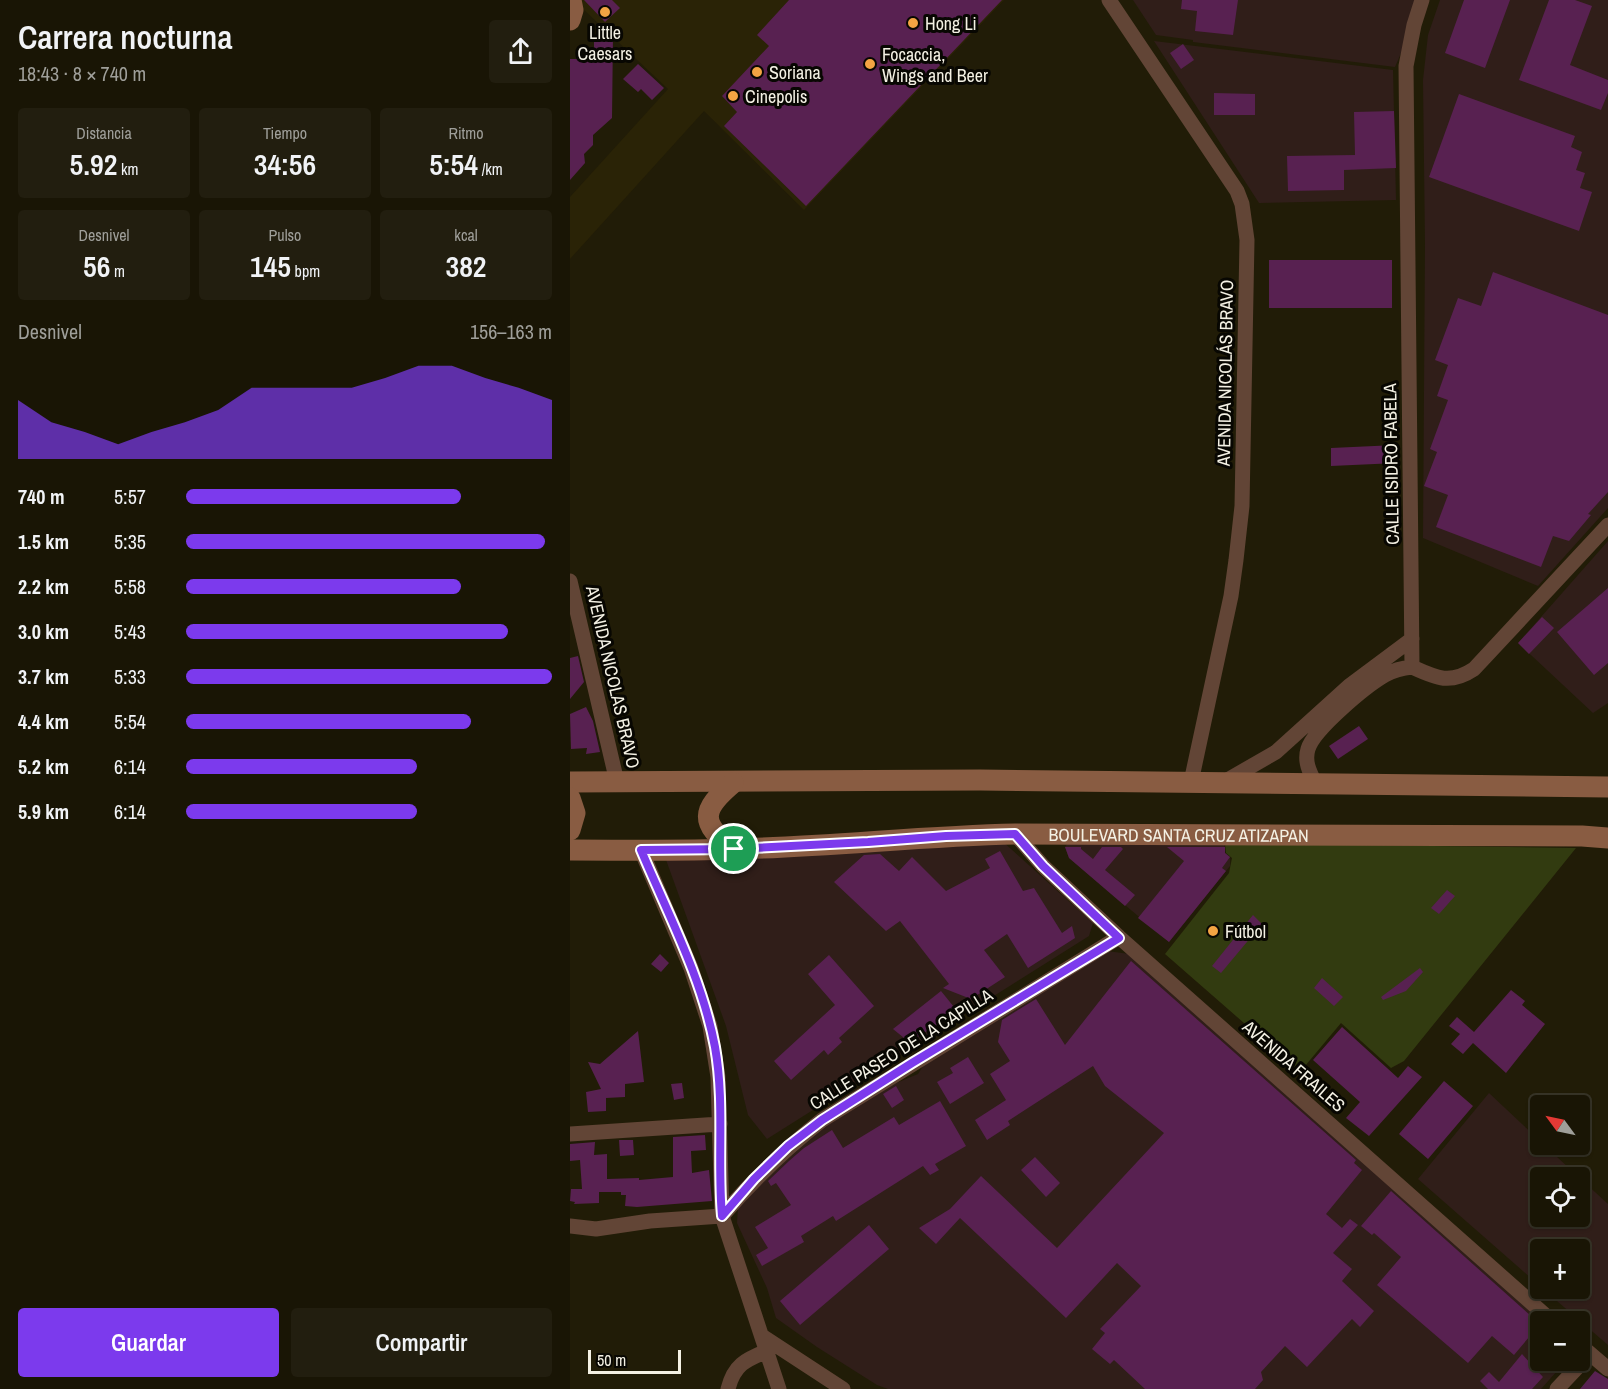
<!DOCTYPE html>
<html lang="es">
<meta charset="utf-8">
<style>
body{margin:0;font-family:"Archivo Narrow",sans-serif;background:#221e0f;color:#f1f3f6;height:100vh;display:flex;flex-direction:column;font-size:22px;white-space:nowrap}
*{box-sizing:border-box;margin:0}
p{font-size:20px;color:#9f9f9a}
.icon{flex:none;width:33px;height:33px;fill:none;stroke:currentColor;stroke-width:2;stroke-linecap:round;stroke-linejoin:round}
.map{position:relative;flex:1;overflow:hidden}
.sheet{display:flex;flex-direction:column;background:#191505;width:570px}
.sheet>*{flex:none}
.needle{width:39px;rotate:303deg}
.fabs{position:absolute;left:960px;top:1095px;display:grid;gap:12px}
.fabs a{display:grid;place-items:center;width:60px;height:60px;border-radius:6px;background:#191505;box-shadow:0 2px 4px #0004,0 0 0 2px #373427;font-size:30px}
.scale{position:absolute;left:18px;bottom:15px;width:93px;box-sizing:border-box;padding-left:6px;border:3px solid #f4f1e4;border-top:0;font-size:16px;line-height:21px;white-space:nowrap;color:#f4f1e4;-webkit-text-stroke:4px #080702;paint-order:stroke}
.pin{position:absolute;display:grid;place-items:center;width:51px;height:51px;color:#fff;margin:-26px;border:3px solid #fff;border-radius:50%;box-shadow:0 2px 6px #0007}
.round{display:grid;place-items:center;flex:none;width:63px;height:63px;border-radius:6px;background:#221e0f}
.overview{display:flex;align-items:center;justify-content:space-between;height:102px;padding:0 18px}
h1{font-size:33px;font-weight:600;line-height:45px}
.stats{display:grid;grid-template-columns:repeat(3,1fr);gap:9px;height:102px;padding:6px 18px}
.stats div{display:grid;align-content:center;border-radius:6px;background:#221e0f;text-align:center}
.stats b{font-size:30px;font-weight:600}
.stats small{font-size:16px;font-weight:400}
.stats p{font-size:16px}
.chart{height:168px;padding:12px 18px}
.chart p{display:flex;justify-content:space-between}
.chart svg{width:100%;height:108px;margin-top:6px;fill:#7c3aed;opacity:.7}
.action{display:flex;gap:12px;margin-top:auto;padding:12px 18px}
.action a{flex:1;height:69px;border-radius:6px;background:#7c3aed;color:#fff;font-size:24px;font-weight:600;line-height:69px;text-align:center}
.action a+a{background:#221e0f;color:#f1f3f6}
ul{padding:0 18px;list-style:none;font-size:20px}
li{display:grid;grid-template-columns:96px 72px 1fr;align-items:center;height:45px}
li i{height:15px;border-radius:8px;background:#7c3aed}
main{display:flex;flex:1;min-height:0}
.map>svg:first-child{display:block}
.built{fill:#2a2306}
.industrial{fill:#301e19;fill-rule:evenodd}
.green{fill:#323b10}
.building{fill:#582151}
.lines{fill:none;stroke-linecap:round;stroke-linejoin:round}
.minor{stroke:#624536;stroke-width:15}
.secondary{stroke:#895c42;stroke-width:21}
.route-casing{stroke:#fff;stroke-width:12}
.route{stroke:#7c3aed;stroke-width:8}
.poi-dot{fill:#f3a443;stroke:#080702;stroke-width:2}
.labels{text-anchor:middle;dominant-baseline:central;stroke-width:6;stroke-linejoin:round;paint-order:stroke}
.poi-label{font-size:18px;fill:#f4f1e4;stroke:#080702;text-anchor:start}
.street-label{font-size:18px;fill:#f4f1e4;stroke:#080702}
</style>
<main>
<section class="sheet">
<div class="overview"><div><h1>Carrera nocturna</h1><p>18:43 · 8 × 740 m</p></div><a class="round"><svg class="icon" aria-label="share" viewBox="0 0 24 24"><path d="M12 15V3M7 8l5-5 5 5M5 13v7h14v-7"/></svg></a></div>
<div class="stats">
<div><p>Distancia</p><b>5.92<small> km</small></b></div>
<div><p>Tiempo</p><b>34:56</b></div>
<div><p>Ritmo</p><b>5:54<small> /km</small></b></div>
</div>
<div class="stats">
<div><p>Desnivel</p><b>56<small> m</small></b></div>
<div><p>Pulso</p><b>145<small> bpm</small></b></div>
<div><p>kcal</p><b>382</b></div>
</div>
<div class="chart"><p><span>Desnivel</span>156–163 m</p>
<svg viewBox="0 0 160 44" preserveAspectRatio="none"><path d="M0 44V20L10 29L20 33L30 38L40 33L50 29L60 24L70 15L80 15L90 15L100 15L110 11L120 6L130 6L140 11L150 15L160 20V44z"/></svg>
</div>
<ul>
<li><b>740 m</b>5:57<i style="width:75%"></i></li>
<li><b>1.5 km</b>5:35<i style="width:98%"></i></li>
<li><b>2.2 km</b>5:58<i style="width:75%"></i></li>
<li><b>3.0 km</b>5:43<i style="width:88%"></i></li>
<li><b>3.7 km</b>5:33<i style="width:100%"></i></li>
<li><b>4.4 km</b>5:54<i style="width:78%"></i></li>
<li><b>5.2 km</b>6:14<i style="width:63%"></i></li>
<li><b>5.9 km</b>6:14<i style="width:63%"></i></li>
</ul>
<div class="action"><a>Guardar</a><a>Compartir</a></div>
</section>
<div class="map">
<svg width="1038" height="1389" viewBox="0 0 1038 1389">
<rect width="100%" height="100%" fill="#211c07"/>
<path class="built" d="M11,0h423l-200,210 -100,-99 -134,148v-62l98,-108 -86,-81z"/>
<path class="industrial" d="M563,0h291l-29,67 -202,-25v-2l-37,-5z
M870,0h168v508l-70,78 -115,-48 2,-293 -2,-165 5,-45z
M584,41l239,29 3,130 -137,3z
M1038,541v162l-15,10 -75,-70z
M654,837l1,16 5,4v9l-61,76 -100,-84 -4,-11 5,-7z
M431,840l92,83 -4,13 -322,203 -19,-24 -22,-89 -61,-169z
M537,951l30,4 411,366 -8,1v38l26,1 -25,28h-653l-11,-4 -60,-38 -41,-29 -9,-30 -30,-65 1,-16 28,-29 60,-53 68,-41 24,-10 5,-8z
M919,1093l51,48v3l4,1 64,59v141l-65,-56 37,-1v-38h-40v36l-122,-107zM970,1178h40v38h-40z"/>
<path class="green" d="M655,843l351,5 -172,213 -13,7 -50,-45 -41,49 -135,-118 64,-81 3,-15 -6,-5z"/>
<path class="building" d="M14,0h28l8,8 -15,14z
M219,0h213l-196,206 -82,-80 13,-14 -15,-16 47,-50 -12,-11z
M612,0h56l-5,35 -38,-4 2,-20 -16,-2z
M894,0h46l-25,68 -40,-15z
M979,0h26l17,6 -22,59 38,15v13l-7,17 -82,-30z
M24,35h19l-1,83 -19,17v10l-9,9 1,9 -15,17v-121h24z
M613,44l11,16 -13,9 -11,-16z
M68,64l26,24 -12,12 -11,-11 -3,3 -15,-13z
M644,93l41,1v21h-41z
M889,94l116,42 -4,11 11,5 -6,18 9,3 -5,15 12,4 -13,39 -150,-54z
M824,111l2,57 -52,2v20l-56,1 -1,-35 68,-1 -1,-43z
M699,260h123v48h-123z
M923,272l115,43v177l-20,22 3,1 -22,26 -16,-5 -12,31 -105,-40 12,-32 -24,-9 13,-34 -7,-3 18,-49 -11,-4 11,-31 -13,-5 23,-62 23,8z
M826,445l1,18 -66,3v-18z
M1038,588v75l-14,12 -37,-43z
M972,617l12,11 -25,26 -11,-11z
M8,656l6,26 -14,17v-41z
M16,707l7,14 7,31 -14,2 1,-6 -16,1 -1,-35z
M789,726l9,13 -30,20 -9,-13z
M495,847h16v2l12,10 9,-12h19l2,2 -18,21 30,25 -10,11 -56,-48z
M597,847h58v6l5,4 -8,11 4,3 -57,71 -31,-24 46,-57z
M430,851l23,40 11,-3 28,45 10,-7 3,12 -47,30 -21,-34 -23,16 21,27 -34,22 -28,-11 6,-4 -49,-63 -14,10 -52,-49 30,-27 16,-1 19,17 13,-14 34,34 44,-23 -5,-9z
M877,890l8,6 -16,18 -8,-6z
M683,915l9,9 -41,49 -9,-7z
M90,954l9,9 -8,9 -10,-8z
M259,955l45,51 -35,32 3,4 -14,13 -4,-5 -33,30 -17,-19 61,-56 -27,-31z
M561,961l225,199 -2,3 8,7 -36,44 16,14 8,-9 8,6 -25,28 19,16 -10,12 32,30 -14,16 -8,-8 -45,48 -22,-21 -24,26 2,8 -8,9h-110l-31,-29 -4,4 -18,-15 13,-16 -5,-4 41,-43 -24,-23 -51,55 -106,-100 -24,26 -17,-16 31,-19 31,-33 76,72 107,-115 -59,-47 -12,-20 -85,55 2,4 -23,15 -12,-20 31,-20 -16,-26 20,-13 -12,-19 4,-22 34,-21 29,46z
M850,968l3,4 -17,19 -23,9 -2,-3z
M752,978l21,19 -9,9 -20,-18z
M941,990l14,11 -3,4 23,19 -39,49 -33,-30 -10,11 -12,-10 9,-10 -11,-8 8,-9 17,15z
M371,991l17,21 -49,30 -16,-13z
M772,1027l56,51 10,-12 14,11 -53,59 -23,-18 14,-16 -47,-42z
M68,1031l6,51 -19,2v13l-19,1v13l-18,1 -2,-20 15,-3 -13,-27 12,2z
M398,1057l16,26 -34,21 -13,-22 16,-9 -3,-5z
M874,1081l29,25 -45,53 -29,-25z
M112,1083l2,15 -10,2 -3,-16z
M326,1086l8,14 -12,8 -9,-14z
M370,1101l26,45 -31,18 4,6 -9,5 -7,-9 -87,55 -3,-5 -32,20 3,6 -42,24 -6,-11 12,-7 -13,-21 36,-22 -15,-22 -5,3 -3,-5 21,-20 15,-13 28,-18 11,18 51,-31 5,8z
M135,1135l1,15 -15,1 1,22 17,-3 3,31 -75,6 -12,-1 1,-11h-5v-3h-22v11l-25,1 1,-2 -5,-1 1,-12h11l-2,-29 -10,1v-17l25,-2 -1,13 13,-1v25l32,-1v2l34,-3v-40z
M49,1140h14l1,15 -14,1z
M465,1157l25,26 -14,14 -25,-27z
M821,1191l149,133 -26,31 -22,-19 -24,27 -91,-78 24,-28 -27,-24 -2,2 -11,-9z
M299,1225l20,24 -89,76 -20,-24z
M952,1354l21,23 -11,12h-44l-8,-8 9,-9 10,10z
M1025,1371l13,8v10h-28z"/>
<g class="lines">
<path class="minor" d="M539,0l128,191 5,13 5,36 -5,266 -6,54 -5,36 -40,186
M0,581l47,201
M842,667l-6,-601 8,-41 8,-25
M842,667c24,11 38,18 62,2l134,-144
M654,782l52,-30 73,-66 63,-47
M746,785c-6,-12 -12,-23 -8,-36 6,-20 58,-63 77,-74 9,-5 17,-7 27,-8
M445,834l28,32 76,71 434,385
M71,850l50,118 19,58 8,51 4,139 57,173
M0,1134l150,-10
M152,1216c31,-36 63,-67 100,-96l297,-183
M0,1226l26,3 54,-8 72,-5
M192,1336l81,53
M1010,1345l28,24
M158,1389c6,-24 17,-29 39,-38
M987,1389l33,-35"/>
<g class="secondary">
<path d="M0,20l3,-10 -2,-10"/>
<path d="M0,782l410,-2 628,7"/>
<path d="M163,783c-32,27 -34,40 1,66"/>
<path d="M0,798l5,15 -5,17"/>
<path id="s1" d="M0,850c55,0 109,1 164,-1 94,-2 187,-13 281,-15l567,2 26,2"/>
</g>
</g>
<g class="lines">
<defs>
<path id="route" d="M445,834l28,32 76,72 -207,125 -90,57 -34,26 -34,33 -32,37c-5,-56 3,-113 -7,-169 -13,-69 -47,-133 -74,-197l93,-1 134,-7 78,-6z"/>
</defs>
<use href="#route" class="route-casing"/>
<use href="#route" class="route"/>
</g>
<g class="poi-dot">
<circle cx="35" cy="12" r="6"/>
<circle cx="343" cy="23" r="6"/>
<circle cx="300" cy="64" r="6"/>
<circle cx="187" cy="72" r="6"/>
<circle cx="163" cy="96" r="6"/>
<circle cx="643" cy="931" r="6"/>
</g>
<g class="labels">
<g class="poi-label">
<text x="355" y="23">Hong Li</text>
<text x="35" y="32" text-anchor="middle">Little<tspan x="35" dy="21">Caesars</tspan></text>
<text x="312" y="54">Focaccia,<tspan x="312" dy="21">Wings and Beer</tspan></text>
<text x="199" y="72">Soriana</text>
<text x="175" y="96">Cinepolis</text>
<text x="655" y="931">Fútbol</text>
</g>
<g class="street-label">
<text transform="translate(655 373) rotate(-89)">AVENIDA NICOLÁS BRAVO</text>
<text transform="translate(821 464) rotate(-91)">CALLE ISIDRO FABELA</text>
<text transform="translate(43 677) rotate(77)">AVENIDA NICOLAS BRAVO</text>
<text stroke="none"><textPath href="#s1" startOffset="609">BOULEVARD SANTA CRUZ ATIZAPAN</textPath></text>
<text transform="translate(331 1049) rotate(-32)">CALLE PASEO DE LA CAPILLA</text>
<text transform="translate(724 1066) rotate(41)">AVENIDA FRAILES</text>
</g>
</g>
</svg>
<div class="fabs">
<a><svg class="needle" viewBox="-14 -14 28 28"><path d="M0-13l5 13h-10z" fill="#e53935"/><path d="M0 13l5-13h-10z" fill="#9f9f9a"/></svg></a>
<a><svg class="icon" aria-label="locate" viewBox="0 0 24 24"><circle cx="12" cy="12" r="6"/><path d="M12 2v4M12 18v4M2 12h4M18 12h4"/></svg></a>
<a>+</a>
<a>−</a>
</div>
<div class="scale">50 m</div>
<div class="pin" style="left:164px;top:849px;background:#1e9e55"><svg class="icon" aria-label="arrive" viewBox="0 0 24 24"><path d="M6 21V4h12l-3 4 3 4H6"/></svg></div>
</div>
</main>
